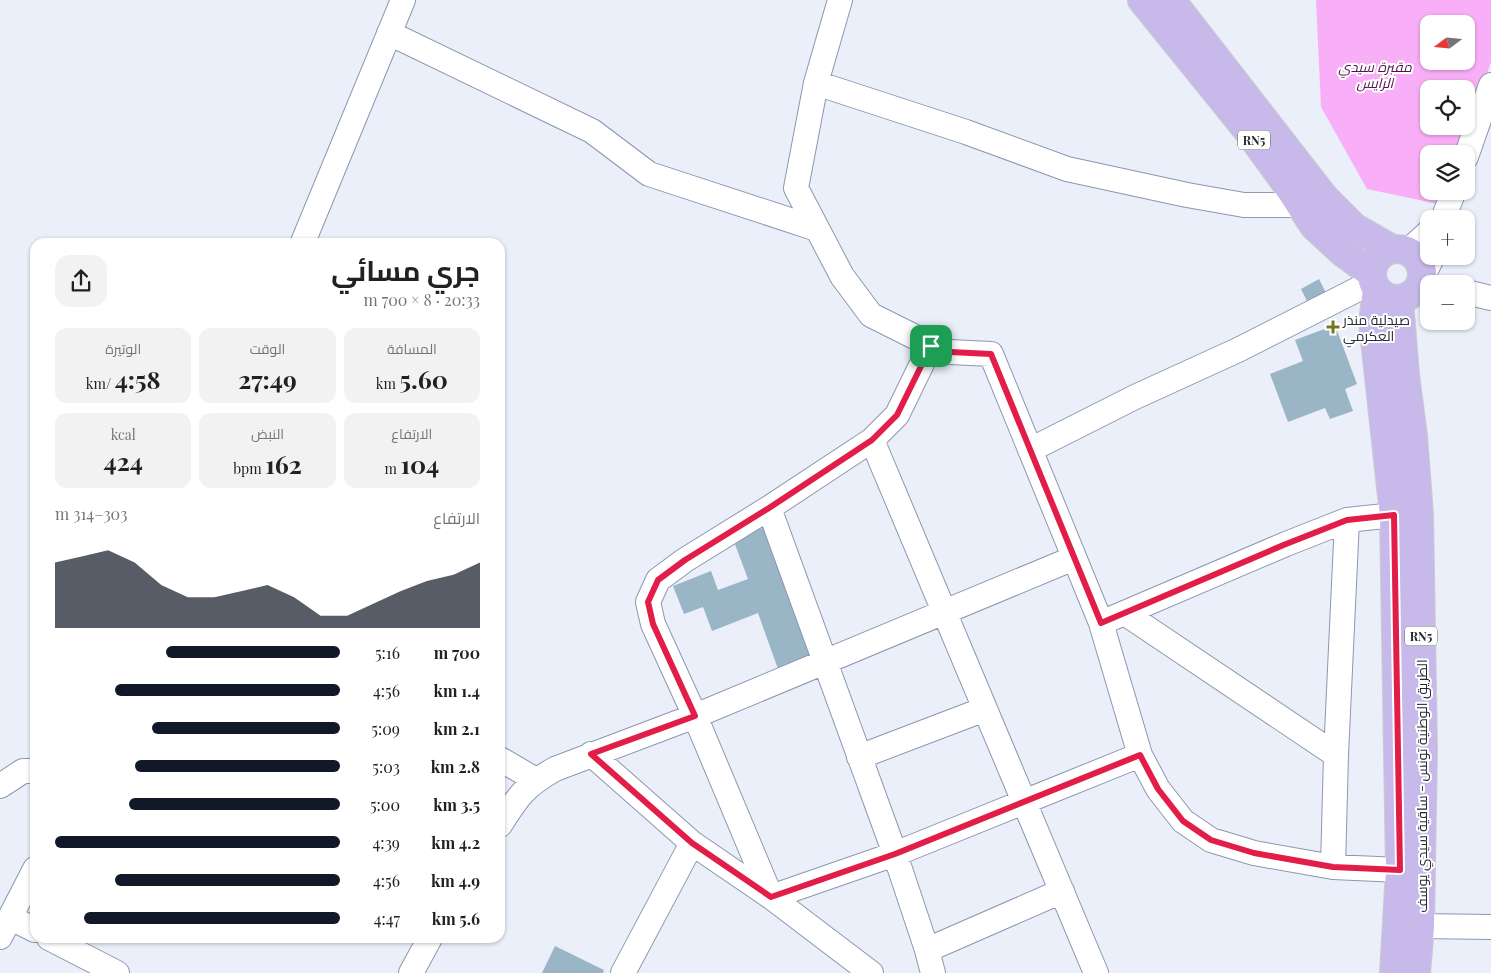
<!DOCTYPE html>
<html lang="ar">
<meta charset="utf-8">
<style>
body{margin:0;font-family:"Playfair Display",Cairo,serif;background:#f2f2f2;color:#202124;direction:rtl;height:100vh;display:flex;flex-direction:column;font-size:19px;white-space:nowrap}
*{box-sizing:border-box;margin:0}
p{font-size:16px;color:#757577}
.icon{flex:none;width:28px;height:28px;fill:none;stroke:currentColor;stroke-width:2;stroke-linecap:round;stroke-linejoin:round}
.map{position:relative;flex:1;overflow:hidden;direction:ltr}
.side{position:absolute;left:30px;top:238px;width:475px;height:705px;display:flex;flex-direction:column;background:#fff;border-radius:15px;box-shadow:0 1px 4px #0004;direction:rtl}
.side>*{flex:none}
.needle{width:32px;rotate:254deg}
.tools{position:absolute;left:1420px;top:15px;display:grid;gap:10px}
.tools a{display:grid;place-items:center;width:55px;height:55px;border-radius:10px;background:#fff;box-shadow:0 1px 4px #0004;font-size:25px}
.pin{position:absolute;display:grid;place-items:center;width:42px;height:42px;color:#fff;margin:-21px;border-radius:10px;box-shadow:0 2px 8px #0006}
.round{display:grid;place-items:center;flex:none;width:52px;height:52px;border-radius:15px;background:#f2f2f2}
.summary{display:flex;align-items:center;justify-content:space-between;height:85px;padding:0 25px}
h1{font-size:28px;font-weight:700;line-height:38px}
.figures{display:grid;grid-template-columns:repeat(3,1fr);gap:8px;height:85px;padding:5px 25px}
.figures div{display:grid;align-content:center;border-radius:12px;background:#f2f2f2;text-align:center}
.figures b{font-size:25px;font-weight:700}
.figures small{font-size:14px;font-weight:400}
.figures p{font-size:14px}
.chart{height:140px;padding:10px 25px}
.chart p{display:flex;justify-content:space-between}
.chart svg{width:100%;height:90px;margin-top:5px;fill:#111827;opacity:.7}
ul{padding:0 25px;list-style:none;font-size:16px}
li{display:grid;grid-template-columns:80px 60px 1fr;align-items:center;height:38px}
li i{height:12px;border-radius:6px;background:#111827}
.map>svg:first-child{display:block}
.green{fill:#f9aff7;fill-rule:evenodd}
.building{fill:#9ab5c6}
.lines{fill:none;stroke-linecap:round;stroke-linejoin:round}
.minor-casing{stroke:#8c97b0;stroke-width:26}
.primary-casing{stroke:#cbccce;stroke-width:30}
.minor{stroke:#fff;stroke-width:24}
.primary{stroke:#c7b9e9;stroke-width:28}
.route-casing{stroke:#fff;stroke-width:10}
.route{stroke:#e11d48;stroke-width:6}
.poi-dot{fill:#727821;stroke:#fff;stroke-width:2}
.labels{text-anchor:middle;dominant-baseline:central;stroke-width:4;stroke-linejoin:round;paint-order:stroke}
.shield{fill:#fff;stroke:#676a71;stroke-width:1}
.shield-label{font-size:12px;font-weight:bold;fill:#262a34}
.park-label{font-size:14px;font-style:italic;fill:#531254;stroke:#fff}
.poi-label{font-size:14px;fill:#262a34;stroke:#fff;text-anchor:start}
.street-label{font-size:14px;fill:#262a34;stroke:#fff}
</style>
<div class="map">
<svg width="1491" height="973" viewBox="0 0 1491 973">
<rect width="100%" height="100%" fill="#eaeffa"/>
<path class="green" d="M1316,0h175v62l-31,92h-31v37h18l-4,14 -76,-16 -46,-82zM1429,24h37v37h-37zM1429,89h37v37h-37z"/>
<path class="building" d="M1319,279l9,18 -18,10 -9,-18z
M1335,325l22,59 -12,5 8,22 -23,8 -5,-11 -37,14 -18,-48 33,-13 -8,-21z
M776,523l49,128 -47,18 -20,-56 -46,18 -9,-24 -19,7 -11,-28 38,-15 7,19 30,-11 -15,-40z
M555,946l49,24 -1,3h-61z"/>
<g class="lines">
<defs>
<path id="minor" d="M840,0l-24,83 -20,105 46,88 29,39 60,30
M389,33l203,98 57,43 168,55
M816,83l150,49 101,37 120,26 57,10h56
M1466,157l25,-72
M1444,216l10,-25
M303,242l100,-242
M1408,251l21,-19
M1422,278l11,-22
M1466,292l25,6
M872,440l224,533
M1030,450l105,-53 103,-47 134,-68
M769,508l126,346 32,96 6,23
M1126,614l210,141
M1101,623l185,-79 61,-24 47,-5
M591,754l101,89 79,54 100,76
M859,757l126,-48
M500,759l36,21
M0,786l23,-15h12
M500,825c18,-29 25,-39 55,-56l140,-53 379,-158
M1333,867l3,-112 11,-235
M771,897l-76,-181 -42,-92 -5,-22 10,-22 27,-20 84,-52 103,-68 25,-25 34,-70 19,7 41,2 110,269 39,132 18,34 25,32 28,19 43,13 79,14 67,3
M771,897l124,-43 245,-99
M11,918l24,12
M1420,926l71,1
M0,937l35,-68
M49,938l68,35
M927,950l135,-59
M411,973l19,-35
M623,973l69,-130"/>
<path id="primary" d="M1142,0l106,131 42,58 24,37 28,26 29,21
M1171,0l153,197 30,30 38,22
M1372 274a25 25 0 1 1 50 0a25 25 0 1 1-50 0Z
M1377,290l-4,32 21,193 6,355 -6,103
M1399,300l6,75 8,61 6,79 4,234 -3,177 -4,47"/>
</defs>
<use href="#minor" class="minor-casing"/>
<use href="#primary" class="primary-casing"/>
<use href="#minor" class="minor"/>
<use href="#primary" class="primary"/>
</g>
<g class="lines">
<defs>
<path id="route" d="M931,346l19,6 41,2 110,269 185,-79 61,-24 47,-5 6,355 -67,-3 -79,-14 -43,-13 -28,-19 -25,-32 -18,-34 -245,99 -124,43 -79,-54 -101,-89 104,-38 -42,-92 -5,-22 10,-22 27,-20 84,-52 103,-68 25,-25z"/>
</defs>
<use href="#route" class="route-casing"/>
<use href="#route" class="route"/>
</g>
<path class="poi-dot" d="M1330.5 319.5h5v5h5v5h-5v5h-5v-5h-5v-5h5z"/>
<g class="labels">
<g class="shield">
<rect x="1238" y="130.5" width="32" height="19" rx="4"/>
<rect x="1405" y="626.5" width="32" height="19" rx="4"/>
</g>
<g class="shield-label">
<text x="1254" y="140">RN5</text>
<text x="1421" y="636">RN5</text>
</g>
<g class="park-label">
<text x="1375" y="66">مقبرة سيدي<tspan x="1375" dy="16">الرايس</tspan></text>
</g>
<g class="poi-label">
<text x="1343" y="319">صيدلية منذر<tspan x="1343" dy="16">العكرمي</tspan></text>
</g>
<g class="street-label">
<text transform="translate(1421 786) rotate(-90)">الطريق الوطنية تونس - ساقية سيدي يوسف</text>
</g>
</g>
</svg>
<div class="tools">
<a><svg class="needle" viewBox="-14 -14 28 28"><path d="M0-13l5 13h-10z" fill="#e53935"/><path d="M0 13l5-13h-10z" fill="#757577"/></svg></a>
<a><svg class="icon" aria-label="locate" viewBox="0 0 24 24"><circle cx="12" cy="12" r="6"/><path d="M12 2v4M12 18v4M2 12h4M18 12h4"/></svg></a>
<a><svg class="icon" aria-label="layers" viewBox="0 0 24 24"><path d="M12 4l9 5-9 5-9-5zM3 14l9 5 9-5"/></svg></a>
<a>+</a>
<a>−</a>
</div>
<div class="pin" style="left:931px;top:346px;background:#1e9e55"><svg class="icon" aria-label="arrive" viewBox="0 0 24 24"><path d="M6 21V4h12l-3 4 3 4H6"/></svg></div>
<section class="side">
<div class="summary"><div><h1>جري مسائي</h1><p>20:33 · 8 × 700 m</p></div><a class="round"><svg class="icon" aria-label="share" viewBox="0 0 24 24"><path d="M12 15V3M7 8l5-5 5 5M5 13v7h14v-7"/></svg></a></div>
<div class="figures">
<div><p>المسافة</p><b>5.60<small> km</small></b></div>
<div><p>الوقت</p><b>27:49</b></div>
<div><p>الوتيرة</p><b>4:58<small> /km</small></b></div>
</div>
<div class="figures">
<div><p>الارتفاع</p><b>104<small> m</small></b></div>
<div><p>النبض</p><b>162<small> bpm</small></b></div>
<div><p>kcal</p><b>424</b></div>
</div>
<div class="chart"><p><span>الارتفاع</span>303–314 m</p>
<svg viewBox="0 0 160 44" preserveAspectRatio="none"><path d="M0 44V12L10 9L20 6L30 12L40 23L50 29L60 29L70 26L80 23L90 29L100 38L110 38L120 32L130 26L140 21L150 18L160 12V44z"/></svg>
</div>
<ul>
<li><b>700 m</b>5:16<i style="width:61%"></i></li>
<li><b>1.4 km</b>4:56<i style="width:79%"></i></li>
<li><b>2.1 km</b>5:09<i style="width:66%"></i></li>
<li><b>2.8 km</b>5:03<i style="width:72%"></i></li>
<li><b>3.5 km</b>5:00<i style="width:74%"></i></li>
<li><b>4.2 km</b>4:39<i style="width:100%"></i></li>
<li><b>4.9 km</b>4:56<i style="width:79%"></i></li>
<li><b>5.6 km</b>4:47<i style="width:90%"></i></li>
</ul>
</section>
</div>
